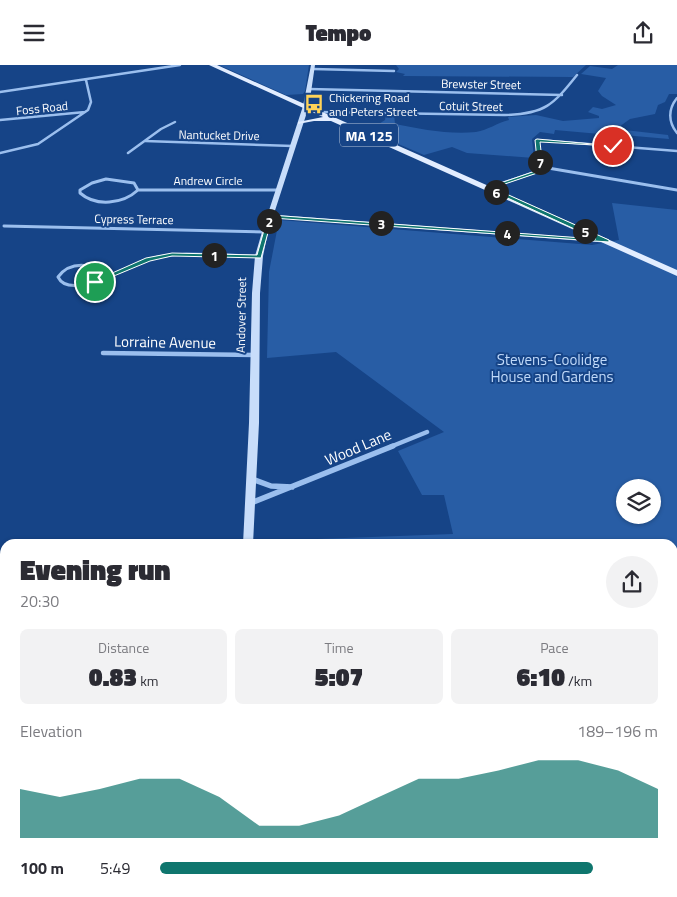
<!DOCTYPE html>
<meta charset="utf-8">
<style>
body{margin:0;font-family:"Titillium Web",sans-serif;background:#f2f2f3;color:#2b2b33;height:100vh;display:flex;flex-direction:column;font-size:19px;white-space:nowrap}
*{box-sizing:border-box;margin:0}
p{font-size:16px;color:#7c7c81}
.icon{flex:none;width:28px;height:28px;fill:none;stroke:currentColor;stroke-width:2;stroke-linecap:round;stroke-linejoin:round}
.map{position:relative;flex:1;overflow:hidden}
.sheet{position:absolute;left:0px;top:474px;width:678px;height:359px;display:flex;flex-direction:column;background:#fff;border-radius:15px 15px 0 0;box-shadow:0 1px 4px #0004}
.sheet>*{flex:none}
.buttons{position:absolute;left:616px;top:414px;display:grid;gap:10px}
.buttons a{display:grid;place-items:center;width:45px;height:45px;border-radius:50%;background:#fff;box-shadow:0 1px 4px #0004;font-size:25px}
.pin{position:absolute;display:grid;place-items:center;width:42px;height:42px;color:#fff;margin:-21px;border:2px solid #fff;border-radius:50%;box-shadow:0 1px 5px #0007}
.km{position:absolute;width:25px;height:25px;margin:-12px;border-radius:50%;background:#222;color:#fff;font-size:14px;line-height:25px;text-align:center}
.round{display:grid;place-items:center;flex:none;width:52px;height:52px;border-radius:26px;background:#f2f2f3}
.summary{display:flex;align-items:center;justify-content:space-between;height:85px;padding:0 20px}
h1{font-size:28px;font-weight:800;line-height:38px}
.metrics{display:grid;grid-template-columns:repeat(3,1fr);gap:8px;height:85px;padding:5px 20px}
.metrics div{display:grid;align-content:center;border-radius:8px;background:#f2f2f3;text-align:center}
.metrics b{font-size:25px;font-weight:800}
.metrics small{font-size:14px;font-weight:400}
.metrics p{font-size:14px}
.chart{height:140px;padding:10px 20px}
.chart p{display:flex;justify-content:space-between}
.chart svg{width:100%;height:90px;margin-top:5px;fill:#0f766e;opacity:.7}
ul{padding:0 20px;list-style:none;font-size:16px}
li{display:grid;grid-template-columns:80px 60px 1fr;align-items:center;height:38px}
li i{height:12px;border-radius:6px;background:#0f766e}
header{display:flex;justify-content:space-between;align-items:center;height:65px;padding:0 20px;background:#fff;font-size:22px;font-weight:800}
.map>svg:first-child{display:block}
.green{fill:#285da5;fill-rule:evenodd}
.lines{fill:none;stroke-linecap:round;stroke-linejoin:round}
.minor-far3{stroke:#9bbfee;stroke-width:2.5}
.minor-far2{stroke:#9bbfee;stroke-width:3}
.minor-far1{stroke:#9bbfee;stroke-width:4.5}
.minor{stroke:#9bbfee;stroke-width:5.5}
.secondary{fill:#c8ddfa;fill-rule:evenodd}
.primary{fill:#e2edff;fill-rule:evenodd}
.route{fill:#0f766e;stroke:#fff}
.labels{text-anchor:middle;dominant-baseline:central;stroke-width:4;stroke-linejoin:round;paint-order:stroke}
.far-street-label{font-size:12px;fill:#fff;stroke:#164487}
.far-poi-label{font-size:12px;fill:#fff;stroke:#164487;text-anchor:start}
.shield{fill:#164487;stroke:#b9c7db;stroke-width:1}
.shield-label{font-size:14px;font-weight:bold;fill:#fff}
.street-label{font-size:15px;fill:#fff;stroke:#164487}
.park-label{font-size:15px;fill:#c1dafa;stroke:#164487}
</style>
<header><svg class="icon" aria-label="menu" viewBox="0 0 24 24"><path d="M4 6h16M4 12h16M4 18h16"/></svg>Tempo<svg class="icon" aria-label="share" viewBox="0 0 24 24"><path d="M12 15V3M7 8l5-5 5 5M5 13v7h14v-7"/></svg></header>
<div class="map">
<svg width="677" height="832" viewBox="0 0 677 832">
<rect width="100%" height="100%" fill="#164487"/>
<path class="green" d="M219,0h90l-4,26 -2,3 -17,1z
M396,0h190l-13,12 -170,-1 2,-2 -9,-2 3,-3z
M618,0h59v29h-8l-4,8 -7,3 -3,9 -25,5 -14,10 52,6 1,4 -46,-4 -1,5 -23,-2 1,-4 -45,-4 -1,4 -14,-2 -8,7 2,19 -67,-5 -15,-6 -28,8 -56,-24 17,-11 1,-6h8l1,10c25,5 55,11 81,8 12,-2 21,-9 33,-12l-1,-3 28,-2 27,6 36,-3v-2l-11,-4 5,-5 9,2 14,-4 -14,-9 -4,-5 8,-13 -25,-4 9,-8 22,3z
M612,138l65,7v687h-677v-249h5v245h667v-349h-409v-3l190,-7 -9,-39h-22l-24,-44 46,-19 -108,-80 -69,6 2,-86 10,-52 313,25 27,-5zM625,422h27v28h-27z"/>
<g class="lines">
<path class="minor-far3" d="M313,4l81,2
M309,24l253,6
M0,27l180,-27
M677,33c-9,11 -9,24 0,35
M318,47l187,3c40,-1 48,-10 72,-40
M0,55l85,-8
M145,76l148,5
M0,88l38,-9 50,-34 3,-8 -5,-22
M128,88l33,-24 14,-7
M544,100l-5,-5 -2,-20 140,11"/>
<path class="minor-far2" d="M543,98l5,5
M106,114l28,4 4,7c-15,14 -42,17 -58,3v-3l12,-7z
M488,123l60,-20 129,22
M138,125h140
M270,151l334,25
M4,161l261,6
M113,209c-18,-8 -41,-16 -55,3 12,25 72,-12 89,-17 29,-10 80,-4 112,-4"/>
<path class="minor-far1" d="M103,288l152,2
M390,382l37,-15"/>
<path class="minor" d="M252,414l19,7 21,1
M251,438l142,-57
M0,569h5"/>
<path class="secondary" d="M311,0h4l-6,41 -41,126 -5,24 -3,37 -1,130 -6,121h-10l6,-121 3,-130 3,-37 7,-24 41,-126z
M271,828h15l2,4h-16z"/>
<path class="primary" d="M209,0h8l460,205v6l-346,-155h-17l-16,3v-2l25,-5z"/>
</g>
<path class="route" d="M537,74l78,7 -75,-4 2,18 7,9 -56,19 116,52v2l-337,-24 -11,40 -89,-2 -22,5 -53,22 -5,-1 54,-24 26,-5 85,2 11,-39 2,-1 326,24 -110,-51 58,-20 -7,-8 -2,-20z"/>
<defs>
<symbol id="bus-bare" viewBox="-9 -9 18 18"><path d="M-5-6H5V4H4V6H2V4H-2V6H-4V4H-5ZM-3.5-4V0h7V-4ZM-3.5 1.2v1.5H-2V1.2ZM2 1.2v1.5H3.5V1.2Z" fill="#ffd358" stroke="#164487" stroke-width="2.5" paint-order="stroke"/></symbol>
</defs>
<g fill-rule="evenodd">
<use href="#bus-bare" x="300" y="25" width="28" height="28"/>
</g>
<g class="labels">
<g class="far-street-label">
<text transform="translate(481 19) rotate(1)">Brewster Street</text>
<text transform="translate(471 41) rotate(1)">Cotuit Street</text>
<text transform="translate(42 43) rotate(-6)">Foss Road</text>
<text transform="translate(219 70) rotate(1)">Nantucket Drive</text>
<text x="208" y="115">Andrew Circle</text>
<text transform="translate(134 154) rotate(1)">Cypress Terrace</text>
<text transform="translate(241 250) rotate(-89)">Andover Street</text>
</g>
<g class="far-poi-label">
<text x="329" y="32">Chickering Road<tspan x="329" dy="14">and Peters Street</tspan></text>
</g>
<rect class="shield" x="340" y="58.5" width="58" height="23" rx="4"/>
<g class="shield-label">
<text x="369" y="70">MA 125</text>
</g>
<g class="street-label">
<text transform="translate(165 277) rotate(1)">Lorraine Avenue</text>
<text transform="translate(358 382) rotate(-23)">Wood Lane</text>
</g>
<g class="park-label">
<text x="552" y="294">Stevens-Coolidge<tspan x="552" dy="17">House and Gardens</tspan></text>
</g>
</g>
</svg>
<div class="buttons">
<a><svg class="icon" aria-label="layers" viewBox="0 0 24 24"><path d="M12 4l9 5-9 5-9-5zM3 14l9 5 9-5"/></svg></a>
</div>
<div class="pin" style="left:95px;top:217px;background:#1e9e55"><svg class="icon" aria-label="arrive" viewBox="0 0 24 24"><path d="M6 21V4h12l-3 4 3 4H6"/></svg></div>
<div class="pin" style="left:613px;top:81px;background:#d93025"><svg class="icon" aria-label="check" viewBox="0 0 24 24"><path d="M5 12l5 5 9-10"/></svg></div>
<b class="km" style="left:214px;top:190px">1</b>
<b class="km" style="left:269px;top:156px">2</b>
<b class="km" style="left:381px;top:158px">3</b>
<b class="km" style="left:507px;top:168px">4</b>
<b class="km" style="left:585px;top:166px">5</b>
<b class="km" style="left:496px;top:127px">6</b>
<b class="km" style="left:540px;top:97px">7</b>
<section class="sheet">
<div class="summary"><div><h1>Evening run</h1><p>20:30</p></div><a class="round"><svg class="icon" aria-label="share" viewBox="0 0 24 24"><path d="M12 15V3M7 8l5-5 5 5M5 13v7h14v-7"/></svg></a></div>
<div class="metrics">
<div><p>Distance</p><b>0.83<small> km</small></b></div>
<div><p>Time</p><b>5:07</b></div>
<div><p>Pace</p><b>6:10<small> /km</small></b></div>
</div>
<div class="chart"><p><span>Elevation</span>189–196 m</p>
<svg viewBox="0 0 160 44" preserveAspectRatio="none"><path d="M0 44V20L10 24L20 20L30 15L40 15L50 24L60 38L70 38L80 33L90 24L100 15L110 15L120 11L130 6L140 6L150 11L160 20V44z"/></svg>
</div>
<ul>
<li><b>100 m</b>5:49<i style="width:87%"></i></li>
</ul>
</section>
</div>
